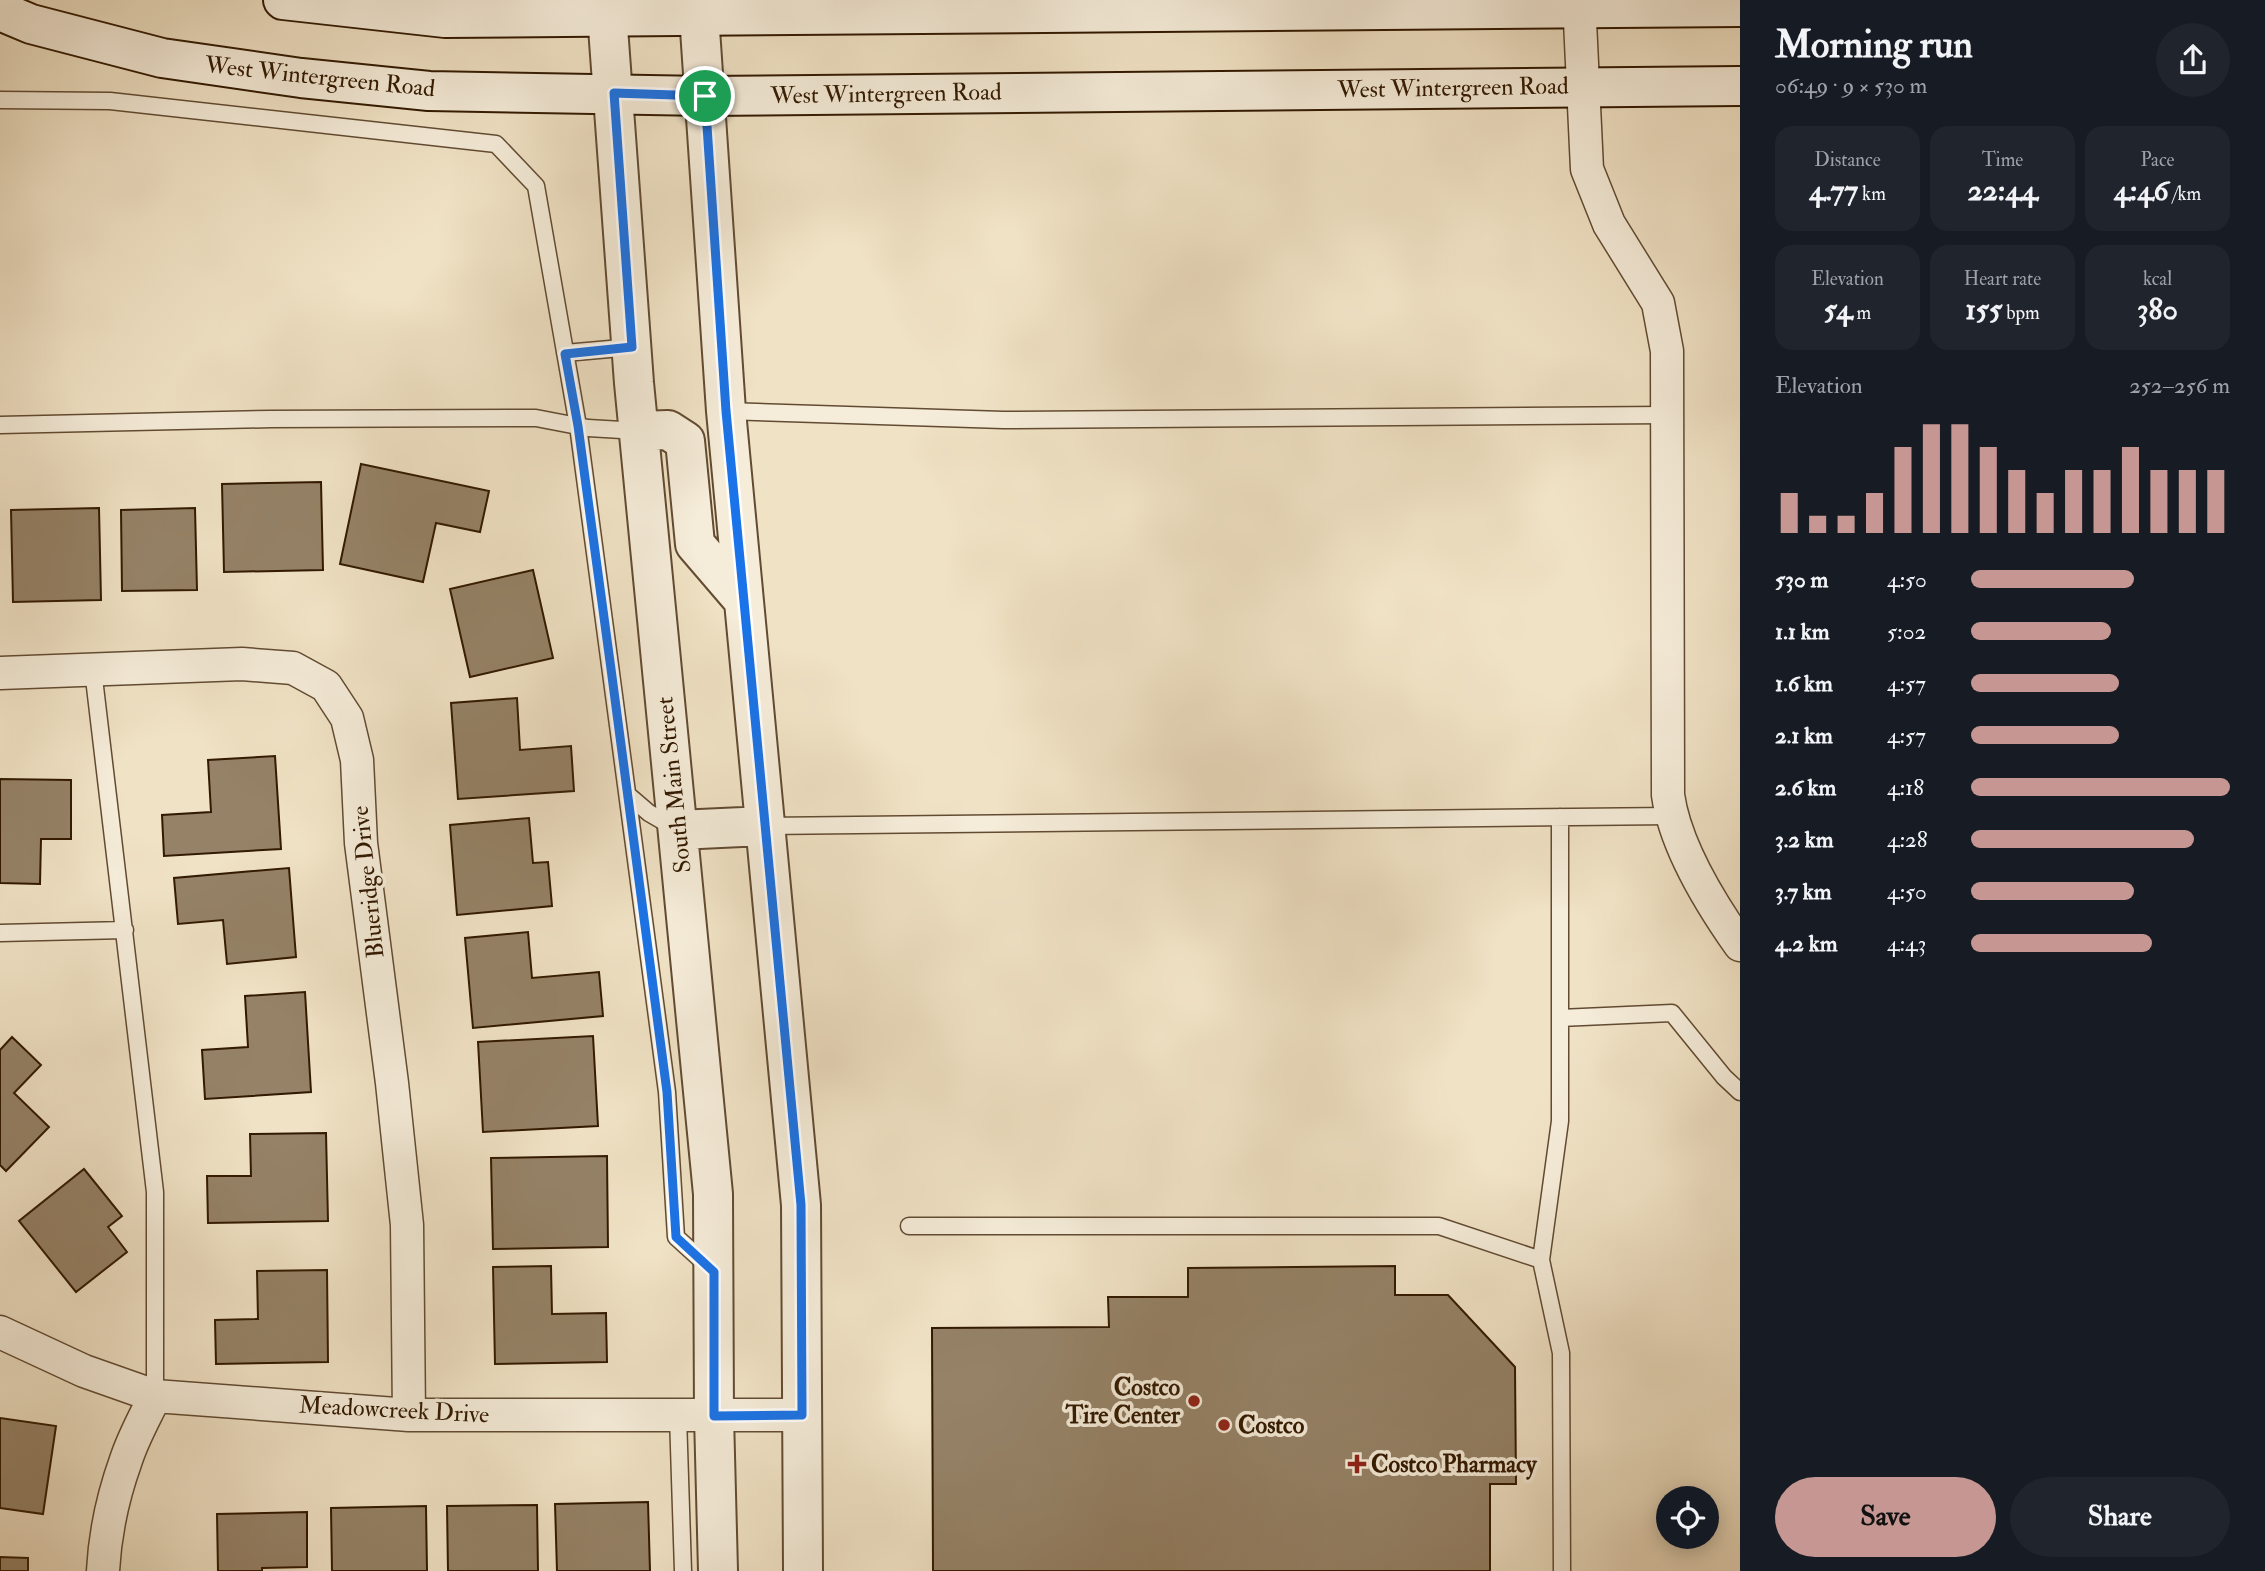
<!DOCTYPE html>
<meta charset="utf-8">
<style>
body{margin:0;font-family:"IM FELL Double Pica",serif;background:#20242c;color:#f1f3f6;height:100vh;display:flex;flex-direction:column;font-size:26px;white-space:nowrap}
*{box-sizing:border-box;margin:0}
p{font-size:23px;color:#9ea1a6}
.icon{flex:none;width:38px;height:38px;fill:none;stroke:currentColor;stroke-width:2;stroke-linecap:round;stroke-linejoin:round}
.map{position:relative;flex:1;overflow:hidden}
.drawer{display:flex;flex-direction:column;background:#171b24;width:525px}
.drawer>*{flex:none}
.tools{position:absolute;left:1656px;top:1486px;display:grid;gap:14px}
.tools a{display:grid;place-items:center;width:63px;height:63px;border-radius:50%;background:#171b24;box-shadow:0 4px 18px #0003;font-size:35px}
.pin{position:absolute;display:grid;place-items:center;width:60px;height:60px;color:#fff;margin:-30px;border:4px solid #fff;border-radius:50%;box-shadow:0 2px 7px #0007}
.round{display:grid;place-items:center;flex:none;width:74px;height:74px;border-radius:37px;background:#20242c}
.overview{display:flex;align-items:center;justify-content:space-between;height:119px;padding:0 35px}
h1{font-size:38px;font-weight:700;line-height:52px}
.figures{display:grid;grid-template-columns:repeat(3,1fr);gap:10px;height:119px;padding:7px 35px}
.figures div{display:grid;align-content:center;border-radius:18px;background:#20242c;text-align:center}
.figures b{font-size:30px;font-weight:700}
.figures small{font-size:19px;font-weight:400}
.figures p{font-size:19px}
.chart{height:196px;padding:14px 35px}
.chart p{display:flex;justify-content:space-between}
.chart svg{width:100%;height:126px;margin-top:7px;stroke:#c59692;stroke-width:6}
.button{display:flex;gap:14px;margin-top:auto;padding:14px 35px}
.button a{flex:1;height:80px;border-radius:42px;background:#c59692;color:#111;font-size:28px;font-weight:700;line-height:80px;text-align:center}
.button a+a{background:#20242c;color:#f1f3f6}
ul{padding:0 35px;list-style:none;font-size:23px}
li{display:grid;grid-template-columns:112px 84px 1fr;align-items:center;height:52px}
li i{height:18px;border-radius:9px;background:#c59692}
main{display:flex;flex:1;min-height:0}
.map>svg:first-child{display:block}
.building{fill:#958267;stroke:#321901;stroke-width:2}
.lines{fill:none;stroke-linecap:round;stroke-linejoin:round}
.service-casing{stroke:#624b32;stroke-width:19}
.minor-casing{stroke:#624b32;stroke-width:35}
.tertiary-casing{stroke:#624b32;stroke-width:42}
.secondary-casing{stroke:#321901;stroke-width:42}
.service{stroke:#f5ecd9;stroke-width:16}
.minor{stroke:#f5ecd9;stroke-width:32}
.tertiary{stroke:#f5ecd9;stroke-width:38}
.secondary{stroke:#f5ecd9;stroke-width:38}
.route-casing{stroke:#fff;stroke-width:14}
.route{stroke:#1a73e8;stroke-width:9}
.poi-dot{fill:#8f2418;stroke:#f5ecd9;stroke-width:2.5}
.labels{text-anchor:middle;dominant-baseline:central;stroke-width:7;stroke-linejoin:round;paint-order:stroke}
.street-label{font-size:24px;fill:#321901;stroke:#f5ecd9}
.poi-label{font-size:24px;font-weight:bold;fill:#321901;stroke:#f5ecd9;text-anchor:start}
</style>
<main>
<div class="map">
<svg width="1740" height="1571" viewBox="0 0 1740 1571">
<rect width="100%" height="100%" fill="#f0e2c5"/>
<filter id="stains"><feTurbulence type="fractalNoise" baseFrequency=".00286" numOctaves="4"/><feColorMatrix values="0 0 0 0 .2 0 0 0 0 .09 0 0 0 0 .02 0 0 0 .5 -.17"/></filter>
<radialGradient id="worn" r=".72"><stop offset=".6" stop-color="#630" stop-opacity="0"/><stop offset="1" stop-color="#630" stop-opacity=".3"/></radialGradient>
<path class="building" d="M361,464l128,27 -9,41 -44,-9 -13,59 -83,-18z
M321,482l2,88 -99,2 -2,-88z
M99,508l2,92 -88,2 -2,-92z
M195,508l2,82 -75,1 -1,-81z
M533,570l20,88 -83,19 -20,-88z
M517,698l3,52 51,-4 3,45 -116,8 -7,-96z
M275,756l6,93 -117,7 -2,-41 49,-3 -3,-52z
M0,779l71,1v59h-30l-1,45 -40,-1z
M529,818l4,45 15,-1 4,44 -95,9 -7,-90z
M289,868l7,89 -69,7 -4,-44 -45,4 -4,-46z
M528,932l4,46 67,-6 4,44 -130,12 -8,-90z
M305,992l6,100 -106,7 -3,-49 46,-3 -3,-51z
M593,1036l5,90 -115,6 -5,-90z
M12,1037l29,28 -27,28 35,34 -43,44 -6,-6v-115z
M326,1133l2,88 -120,2 -1,-47h44l-1,-42z
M607,1156l1,91 -115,2 -2,-91z
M84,1169l38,47 -14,11 19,25 -51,40 -57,-71z
M551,1266l1,48 54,-1 1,49 -112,2 -2,-97z
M1395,1266v29h53l67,72 1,117h-26v87h-557l-1,-243 177,-1 -1,-30h80v-29z
M327,1270l1,92 -112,2 -1,-44 43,-1 -1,-48z
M0,1418l56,8 -13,88 -43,-6z
M648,1502l2,69h-93l-2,-67z
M537,1505l1,66h-90l-1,-65z
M426,1506l1,65h-95l-1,-63z
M307,1512v55l-45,1v3h-44l-1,-57z
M0,1557l28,1v13h-28z"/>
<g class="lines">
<defs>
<path id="service" d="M0,100l110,1 386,43 40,42 42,240 89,666 9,145 32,29
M565,353l67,-6
M726,411l277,9 665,-5
M0,425l271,-6 265,-1 52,10 51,3
M93,670l62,522v204
M628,795l21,18 26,15
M1560,817v304l-19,139 20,93 1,218
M765,826l906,-10
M0,933l125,-3
M1560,1018l112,-5 52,64 16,15
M909,1226h530l102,34
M678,1416l5,155"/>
<path id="minor" d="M1579,0l8,169 22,55 49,79 9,48 1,444c7,50 43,109 72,150
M0,673l242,-9 51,4 33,18 21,32 10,42 4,83 31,240 15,142 2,190
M0,1332l84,39 71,25 254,19h393
M103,1571c2,-38 10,-75 23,-111 7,-22 19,-43 29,-64"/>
<path id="tertiary" d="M606,0l28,383 79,811 1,222 4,155
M698,0l28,411 75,794 2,366
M639,431l29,-1 17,11 10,103 48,56
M678,830l87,-4"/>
<path id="secondary" d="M283,0l162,18 1295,-11
M0,11l31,13 131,34 139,20 128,13 276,5 1035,-10"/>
</defs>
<use href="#service" class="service-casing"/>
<use href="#minor" class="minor-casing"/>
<use href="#tertiary" class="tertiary-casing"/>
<use href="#secondary" class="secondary-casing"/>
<use href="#service" class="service"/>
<use href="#minor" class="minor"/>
<use href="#tertiary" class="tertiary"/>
<use href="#secondary" class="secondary"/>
</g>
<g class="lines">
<defs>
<path id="route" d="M614,93l91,3 21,315 75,794 1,210 -88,1v-144l-38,-35 -9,-145 -56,-423 -33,-243 -13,-72 67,-7z"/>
</defs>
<use href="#route" class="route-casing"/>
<use href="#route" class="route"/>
</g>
<g class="poi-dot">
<circle cx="1194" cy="1401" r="7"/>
<circle cx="1224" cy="1425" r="7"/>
<path d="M1353.5 1453.5h7v7h7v7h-7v7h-7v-7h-7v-7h7z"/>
</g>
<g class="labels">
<g class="street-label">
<text transform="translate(320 77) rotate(6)">West Wintergreen Road</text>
<text transform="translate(1453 88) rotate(-1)">West Wintergreen Road</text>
<text transform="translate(886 94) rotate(-1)">West Wintergreen Road</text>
<text transform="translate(674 785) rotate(-96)">South Main Street</text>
<text transform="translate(368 882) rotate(-96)">Blueridge Drive</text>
<text transform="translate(394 1410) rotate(3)">Meadowcreek Drive</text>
</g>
<g class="poi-label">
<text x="1180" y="1387" text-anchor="end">Costco<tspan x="1180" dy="28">Tire Center</tspan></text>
<text x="1238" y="1425">Costco</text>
<text x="1371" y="1464">Costco Pharmacy</text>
</g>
</g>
<rect width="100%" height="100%" filter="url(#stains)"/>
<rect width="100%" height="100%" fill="url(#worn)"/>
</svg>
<div class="tools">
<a><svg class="icon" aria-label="locate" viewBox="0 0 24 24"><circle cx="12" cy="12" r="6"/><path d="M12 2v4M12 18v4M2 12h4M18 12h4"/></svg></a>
</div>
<div class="pin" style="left:705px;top:96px;background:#1e9e55"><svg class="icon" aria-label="arrive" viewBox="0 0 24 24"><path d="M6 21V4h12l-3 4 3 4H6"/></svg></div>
</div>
<section class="drawer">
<div class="overview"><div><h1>Morning run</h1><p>06:49 · 9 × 530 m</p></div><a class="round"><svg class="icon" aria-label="share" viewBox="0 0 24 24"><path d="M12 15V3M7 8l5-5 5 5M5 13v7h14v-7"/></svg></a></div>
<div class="figures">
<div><p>Distance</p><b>4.77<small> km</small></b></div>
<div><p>Time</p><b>22:44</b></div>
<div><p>Pace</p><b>4:46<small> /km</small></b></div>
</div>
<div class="figures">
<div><p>Elevation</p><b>54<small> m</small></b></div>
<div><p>Heart rate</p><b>155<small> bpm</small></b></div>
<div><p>kcal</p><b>380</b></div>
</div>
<div class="chart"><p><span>Elevation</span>252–256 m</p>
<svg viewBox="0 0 160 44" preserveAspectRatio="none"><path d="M5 44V30M15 44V38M25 44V38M35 44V30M45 44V14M55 44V6M65 44V6M75 44V14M85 44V22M95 44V30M105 44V22M115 44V22M125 44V14M135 44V22M145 44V22M155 44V22"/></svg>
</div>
<ul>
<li><b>530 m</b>4:50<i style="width:63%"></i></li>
<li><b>1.1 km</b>5:02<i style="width:54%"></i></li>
<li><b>1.6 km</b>4:57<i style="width:57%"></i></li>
<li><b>2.1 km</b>4:57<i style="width:57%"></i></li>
<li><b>2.6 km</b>4:18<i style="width:100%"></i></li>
<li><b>3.2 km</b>4:28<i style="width:86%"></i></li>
<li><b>3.7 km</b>4:50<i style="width:63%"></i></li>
<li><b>4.2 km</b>4:43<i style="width:70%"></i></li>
</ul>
<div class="button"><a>Save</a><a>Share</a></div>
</section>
</main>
